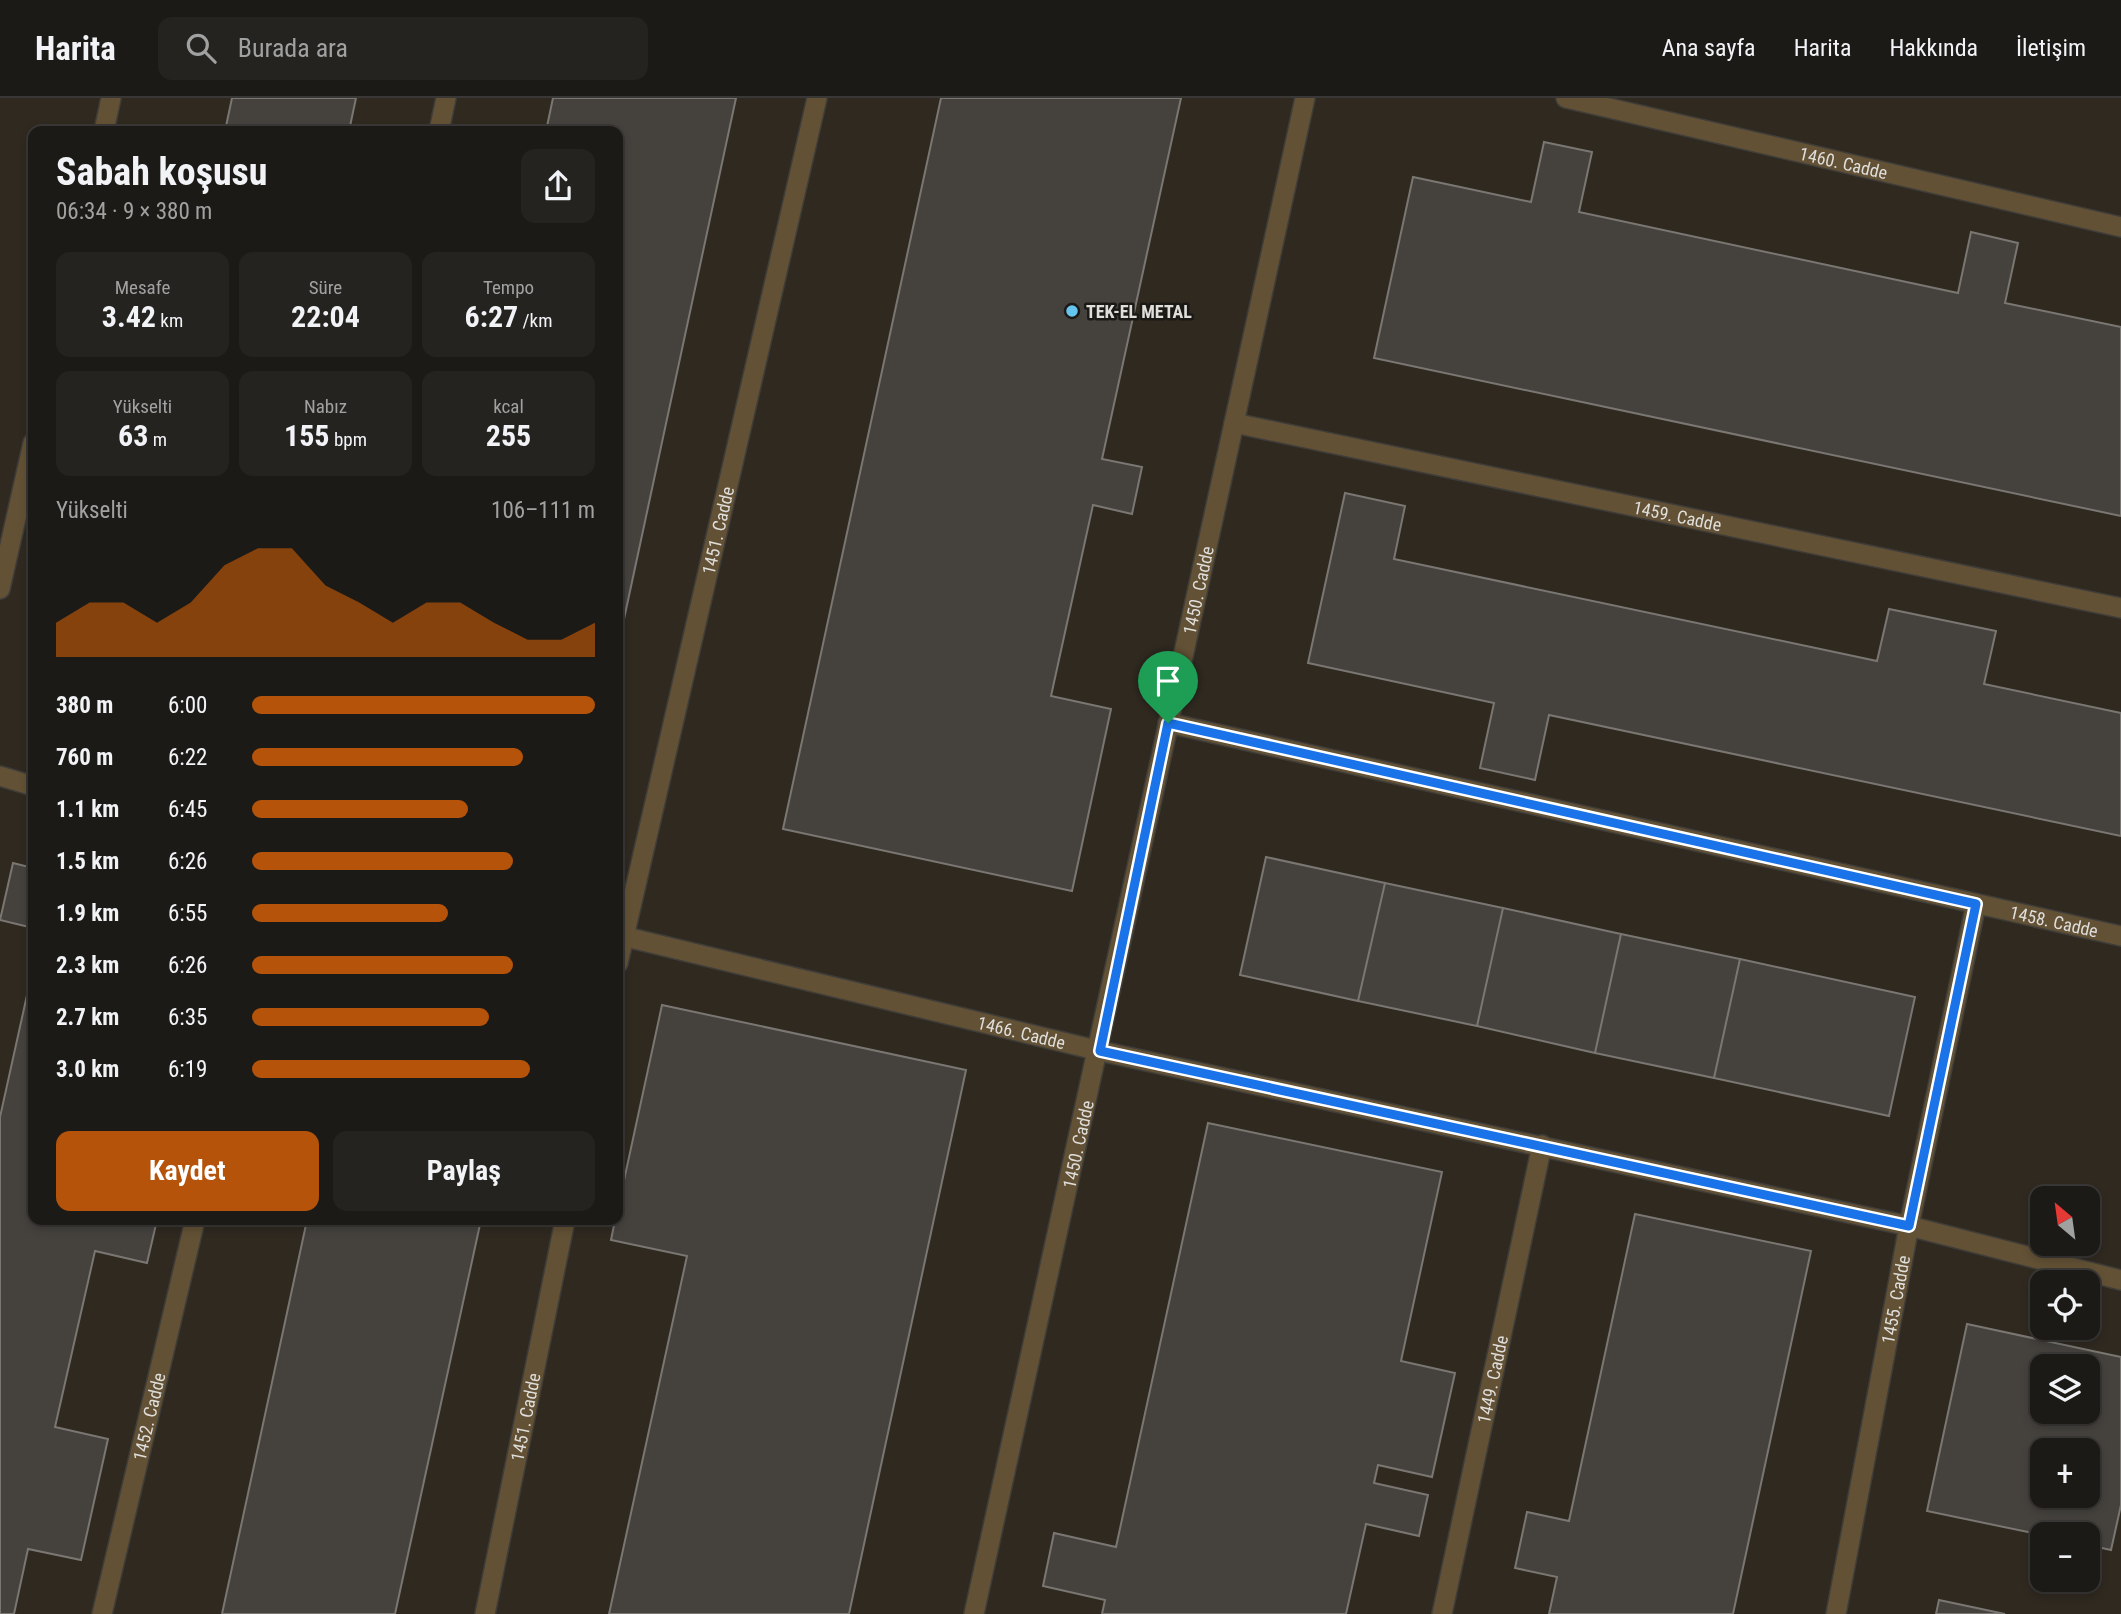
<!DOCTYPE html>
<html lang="tr">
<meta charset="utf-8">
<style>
body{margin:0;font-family:"Roboto Condensed",sans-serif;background:#252320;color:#f1f3f6;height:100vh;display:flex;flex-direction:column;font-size:26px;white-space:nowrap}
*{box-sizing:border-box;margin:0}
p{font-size:23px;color:#a0a1a1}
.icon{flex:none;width:38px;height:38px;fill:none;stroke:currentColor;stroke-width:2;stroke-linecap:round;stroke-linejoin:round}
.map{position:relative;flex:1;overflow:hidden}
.drawer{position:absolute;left:28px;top:28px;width:595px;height:1099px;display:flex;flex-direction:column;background:#1c1a17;border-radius:14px;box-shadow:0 4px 10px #0003,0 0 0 2px #3a3836}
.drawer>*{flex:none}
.needle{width:46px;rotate:331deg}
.buttons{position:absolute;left:2030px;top:1088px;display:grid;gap:14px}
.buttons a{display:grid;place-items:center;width:70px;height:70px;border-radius:14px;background:#1c1a17;box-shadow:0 4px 10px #0003,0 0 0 2px #3a3836;font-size:35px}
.pin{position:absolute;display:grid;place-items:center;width:60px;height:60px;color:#fff;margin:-72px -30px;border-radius:50% 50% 50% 0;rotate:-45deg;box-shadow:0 0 7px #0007}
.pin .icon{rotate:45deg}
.round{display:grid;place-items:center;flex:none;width:74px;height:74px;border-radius:14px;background:#252320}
.headline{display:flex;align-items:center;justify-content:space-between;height:119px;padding:0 28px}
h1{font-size:38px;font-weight:700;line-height:52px}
.metrics{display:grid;grid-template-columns:repeat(3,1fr);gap:10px;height:119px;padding:7px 28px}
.metrics div{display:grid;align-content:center;border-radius:14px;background:#252320;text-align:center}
.metrics b{font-size:30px;font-weight:700}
.metrics small{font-size:19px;font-weight:400}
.metrics p{font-size:19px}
.chart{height:196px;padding:14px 28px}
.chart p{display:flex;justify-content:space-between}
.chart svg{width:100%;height:126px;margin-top:7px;fill:#b45309;opacity:.7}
.primary-button{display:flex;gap:14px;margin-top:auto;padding:14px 28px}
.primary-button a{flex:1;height:80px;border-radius:14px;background:#b45309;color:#fff;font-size:28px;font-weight:700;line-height:80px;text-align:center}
.primary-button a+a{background:#252320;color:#f1f3f6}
ul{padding:0 28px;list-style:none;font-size:23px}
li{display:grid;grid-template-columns:112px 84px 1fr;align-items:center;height:52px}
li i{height:18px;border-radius:9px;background:#b45309}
header{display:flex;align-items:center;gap:42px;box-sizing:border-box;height:98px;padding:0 35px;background:#1c1a17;border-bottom:2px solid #3a3836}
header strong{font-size:33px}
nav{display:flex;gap:38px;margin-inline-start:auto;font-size:24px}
.search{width:490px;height:63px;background:#252320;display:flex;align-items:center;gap:18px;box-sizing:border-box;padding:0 24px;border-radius:14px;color:#a0a1a1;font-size:26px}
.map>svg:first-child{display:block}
.built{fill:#2f2920;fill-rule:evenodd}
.building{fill:#45423e;stroke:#7a7773;stroke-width:2;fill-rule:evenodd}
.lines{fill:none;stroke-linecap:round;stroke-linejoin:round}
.lane-casing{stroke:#3f3d39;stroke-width:22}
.lane{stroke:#625135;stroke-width:19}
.route-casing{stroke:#fff;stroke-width:14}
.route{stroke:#1a73e8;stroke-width:9}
.poi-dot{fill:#65c5ee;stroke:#1b1916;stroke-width:2.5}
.labels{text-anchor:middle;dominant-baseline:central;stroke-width:5;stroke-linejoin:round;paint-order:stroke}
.street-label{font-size:18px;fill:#dfdedb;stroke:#1b1916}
.poi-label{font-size:18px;font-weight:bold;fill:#dfdedb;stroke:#1b1916;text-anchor:start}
</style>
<header>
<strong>Harita</strong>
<div class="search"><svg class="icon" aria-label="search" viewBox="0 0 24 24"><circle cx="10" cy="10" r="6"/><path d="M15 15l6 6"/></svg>Burada ara</div>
<nav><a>Ana sayfa</a><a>Harita</a><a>Hakkında</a><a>İletişim</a></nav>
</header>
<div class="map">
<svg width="2121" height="1516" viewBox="0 0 2121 1516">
<rect width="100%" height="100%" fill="#25231f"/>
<path class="built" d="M0,0h2121v1516h-2121zM33,33h585v1089h-585zM2042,1101h46v45h-46zM2042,1185h46v45h-46zM2042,1269h46v45h-46zM2042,1353h46v45h-46zM2042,1437h46v45h-46z"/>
<path class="building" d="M232,0h124l-7,33h-124z
M553,0h183l-118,549v-516h-72z
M941,0h240l-79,361 40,8 -10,47 -39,-9 -42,191 60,13 -39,182 -289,-62z
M1544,44l48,10 -13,60 379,81 13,-61 47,11 -13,60 116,24v189l-747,-158 39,-181 118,25z
M1345,395l60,13 -11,53 483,102 12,-52 107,22 -12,53 137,29v123l-572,-121 -14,65 -55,-12 14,-65 -186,-40z
M1266,759l119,26 -27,118 -118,-26z
M13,765l20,5v60l-33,-8z
M1385,785l118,25 -26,118 -119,-25z
M1503,810l118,26 -26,119 -118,-27z
M1621,836l119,25 -26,119 -119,-25z
M1740,861l175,38 -26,119 -175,-38z
M33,870v252h124l-10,43 -52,-12 -40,176 53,12 -27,121 -53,-11 -14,65h-14v-497z
M662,907l304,65 -117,544h-240l78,-358 -76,-16 4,-20h3v-12z
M1208,1025l234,49 -41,189 54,12 -23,104 -54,-12 -4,18 54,12 -9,41 -53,-12 -20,90h-244l3,-14 -62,-14 11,-53 62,14z
M1635,1116l176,37 -78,363h-184l8,-37 -42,-9 12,-56 42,9z
M307,1122h174l-86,394h-173z
M1967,1226l154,33v148l-10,45 -23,-5v-10h-46l-115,-24zM2042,1269h46v45h-46zM2042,1353h46v45h-46z
M1939,1502l66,14h-69z"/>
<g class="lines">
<defs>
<g id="lane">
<path id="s1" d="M1566,0l555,129"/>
<path d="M104,33l7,-33"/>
<path d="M439,33l7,-33"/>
<path id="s2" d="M1234,325l887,185"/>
<path d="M0,491l33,-146"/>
<path id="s3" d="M1168,625l953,213"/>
<path d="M0,678l33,10"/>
<path id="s4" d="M618,837l482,116 809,175 212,54"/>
<path id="s5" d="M618,865l199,-865"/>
<path id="s6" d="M102,1516l93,-394"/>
<path id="s7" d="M485,1516l80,-394"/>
<path id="s8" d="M974,1516c113,-505 220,-1011 331,-1516"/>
<path id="s9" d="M1442,1516l100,-469"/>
<path id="s10" d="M1836,1516l73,-388 67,-322"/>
</g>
</defs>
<use href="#lane" class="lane-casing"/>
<use href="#lane" class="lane"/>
</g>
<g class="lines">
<defs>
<path id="route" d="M1168,625l808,181 -67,322 -809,-175z"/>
</defs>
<use href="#route" class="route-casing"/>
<use href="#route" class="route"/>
</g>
<circle class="poi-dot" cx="1072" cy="213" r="7"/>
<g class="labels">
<g class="street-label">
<text stroke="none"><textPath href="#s1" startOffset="285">1460. Cadde</textPath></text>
<text stroke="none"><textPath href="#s2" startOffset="453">1459. Cadde</textPath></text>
<text stroke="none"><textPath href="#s5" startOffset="444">1451. Cadde</textPath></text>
<text stroke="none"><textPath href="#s8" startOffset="1048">1450. Cadde</textPath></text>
<text stroke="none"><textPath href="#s3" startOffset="908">1458. Cadde</textPath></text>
<text stroke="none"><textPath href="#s4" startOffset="415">1466. Cadde</textPath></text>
<text stroke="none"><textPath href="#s8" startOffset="481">1450. Cadde</textPath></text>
<text stroke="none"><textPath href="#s10" startOffset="320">1455. Cadde</textPath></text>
<text stroke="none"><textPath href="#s9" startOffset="240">1449. Cadde</textPath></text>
<text stroke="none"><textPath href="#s6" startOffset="203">1452. Cadde</textPath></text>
<text stroke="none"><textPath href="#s7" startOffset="201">1451. Cadde</textPath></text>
</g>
<g class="poi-label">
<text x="1086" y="213">TEK-EL METAL</text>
</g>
</g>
</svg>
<div class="buttons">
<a><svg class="needle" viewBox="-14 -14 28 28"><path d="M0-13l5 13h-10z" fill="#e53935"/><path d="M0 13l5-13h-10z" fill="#a0a1a1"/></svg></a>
<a><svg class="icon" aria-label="locate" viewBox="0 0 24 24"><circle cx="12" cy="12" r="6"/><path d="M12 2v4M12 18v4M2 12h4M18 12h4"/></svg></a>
<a><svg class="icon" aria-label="layers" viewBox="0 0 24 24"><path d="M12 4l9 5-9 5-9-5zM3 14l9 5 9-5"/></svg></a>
<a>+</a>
<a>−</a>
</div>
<div class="pin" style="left:1168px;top:625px;background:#1e9e55"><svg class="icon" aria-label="arrive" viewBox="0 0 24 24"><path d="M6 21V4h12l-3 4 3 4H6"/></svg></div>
<section class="drawer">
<div class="headline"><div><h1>Sabah koşusu</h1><p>06:34 · 9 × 380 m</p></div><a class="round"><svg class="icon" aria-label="share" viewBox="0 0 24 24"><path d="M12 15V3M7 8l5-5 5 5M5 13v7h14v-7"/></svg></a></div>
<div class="metrics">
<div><p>Mesafe</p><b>3.42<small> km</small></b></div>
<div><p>Süre</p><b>22:04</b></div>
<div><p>Tempo</p><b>6:27<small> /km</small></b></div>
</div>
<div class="metrics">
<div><p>Yükselti</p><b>63<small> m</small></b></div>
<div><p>Nabız</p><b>155<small> bpm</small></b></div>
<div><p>kcal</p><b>255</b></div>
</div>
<div class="chart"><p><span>Yükselti</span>106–111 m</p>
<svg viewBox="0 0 160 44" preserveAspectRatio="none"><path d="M0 44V32L10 25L20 25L30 32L40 25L50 12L60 6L70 6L80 19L90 25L100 32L110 25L120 25L130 32L140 38L150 38L160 32V44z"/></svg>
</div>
<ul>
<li><b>380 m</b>6:00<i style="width:100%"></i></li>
<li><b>760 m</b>6:22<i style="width:79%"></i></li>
<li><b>1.1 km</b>6:45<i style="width:63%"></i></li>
<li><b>1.5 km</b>6:26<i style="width:76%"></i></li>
<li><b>1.9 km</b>6:55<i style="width:57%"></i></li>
<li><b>2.3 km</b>6:26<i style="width:76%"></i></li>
<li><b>2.7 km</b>6:35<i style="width:69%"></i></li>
<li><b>3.0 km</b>6:19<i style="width:81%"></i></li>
</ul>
<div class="primary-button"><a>Kaydet</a><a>Paylaş</a></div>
</section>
</div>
